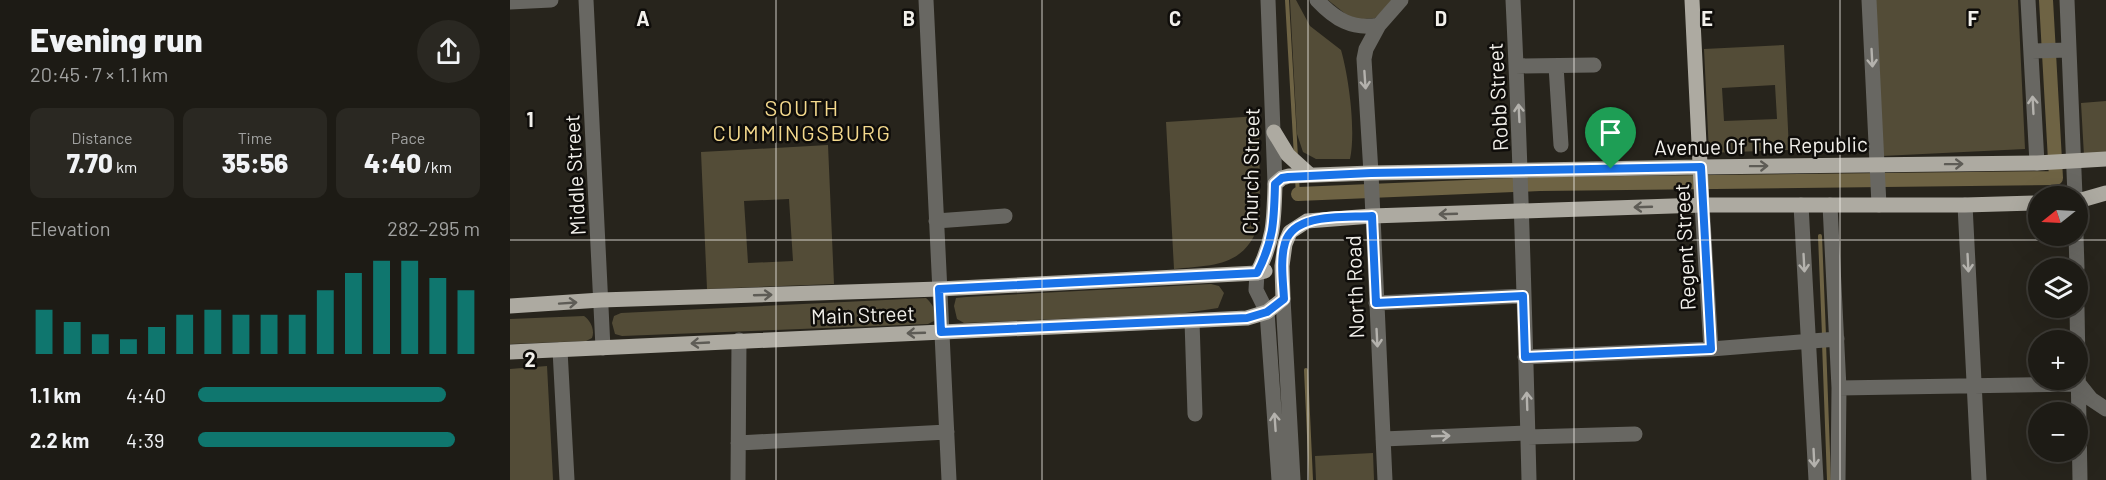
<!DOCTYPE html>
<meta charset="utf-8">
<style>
body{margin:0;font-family:Barlow,sans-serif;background:#2a2822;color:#f1f3f6;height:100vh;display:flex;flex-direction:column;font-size:22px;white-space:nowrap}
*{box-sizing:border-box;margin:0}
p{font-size:20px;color:#a0a1a0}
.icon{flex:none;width:33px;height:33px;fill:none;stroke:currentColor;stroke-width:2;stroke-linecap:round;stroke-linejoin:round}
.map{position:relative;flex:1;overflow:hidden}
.details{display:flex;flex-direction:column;background:#1d1b15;width:510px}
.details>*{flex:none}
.needle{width:39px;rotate:252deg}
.controls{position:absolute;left:1518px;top:186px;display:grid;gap:12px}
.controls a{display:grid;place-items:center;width:60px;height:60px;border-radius:50%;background:#1d1b15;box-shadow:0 6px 24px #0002,0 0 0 2px #3b3934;font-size:30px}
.pin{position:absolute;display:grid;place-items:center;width:51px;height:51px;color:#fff;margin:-62px -26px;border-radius:50% 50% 50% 0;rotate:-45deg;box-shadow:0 0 6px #0007}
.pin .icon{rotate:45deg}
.round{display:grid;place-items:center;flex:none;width:63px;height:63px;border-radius:32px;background:#2a2822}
.head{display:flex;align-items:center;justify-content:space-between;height:102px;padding:0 30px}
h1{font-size:33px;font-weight:800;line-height:45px}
.figures{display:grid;grid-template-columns:repeat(3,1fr);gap:9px;height:102px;padding:6px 30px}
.figures div{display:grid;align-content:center;border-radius:12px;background:#2a2822;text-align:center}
.figures b{font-size:26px;font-weight:800}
.figures small{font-size:16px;font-weight:400}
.figures p{font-size:16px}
.chart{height:168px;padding:12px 30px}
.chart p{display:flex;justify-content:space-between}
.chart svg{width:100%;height:108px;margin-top:6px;stroke:#0f766e;stroke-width:6}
ul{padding:0 30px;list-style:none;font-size:20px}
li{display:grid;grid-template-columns:96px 72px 1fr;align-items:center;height:45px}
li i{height:15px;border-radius:8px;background:#0f766e}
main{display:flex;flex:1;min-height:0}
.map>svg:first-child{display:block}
.green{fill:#534c37;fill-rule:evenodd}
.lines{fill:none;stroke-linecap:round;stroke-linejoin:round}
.stream{stroke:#6e6344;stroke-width:4}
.canal{stroke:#6e6344;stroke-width:14}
.minor{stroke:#686762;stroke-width:15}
.major{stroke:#adaaa1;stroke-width:15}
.oneway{stroke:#b4b2ad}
.oneway2{stroke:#5e5c56}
.route-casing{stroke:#fff;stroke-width:12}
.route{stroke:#1a73e8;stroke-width:8}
.grid{fill:none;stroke:#f2f0eb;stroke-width:1.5;stroke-opacity:0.55}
.labels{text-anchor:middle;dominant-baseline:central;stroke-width:5;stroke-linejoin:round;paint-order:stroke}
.street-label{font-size:21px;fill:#f2f0eb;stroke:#0f0d0a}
.neighbourhood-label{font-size:22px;letter-spacing:1.5px;fill:#f4d98d;stroke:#0f0d0a}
.grid-label{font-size:20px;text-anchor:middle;font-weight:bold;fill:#f2f0eb;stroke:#0f0d0a;stroke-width:5;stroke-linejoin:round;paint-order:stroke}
</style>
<main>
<section class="details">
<div class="head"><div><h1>Evening run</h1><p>20:45 · 7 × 1.1 km</p></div><a class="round"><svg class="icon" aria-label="share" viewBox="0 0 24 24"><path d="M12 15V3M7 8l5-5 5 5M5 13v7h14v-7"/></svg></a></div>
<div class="figures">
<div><p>Distance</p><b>7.70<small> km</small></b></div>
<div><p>Time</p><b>35:56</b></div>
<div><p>Pace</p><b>4:40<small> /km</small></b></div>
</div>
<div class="chart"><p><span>Elevation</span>282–295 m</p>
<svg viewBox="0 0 160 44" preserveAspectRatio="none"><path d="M5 44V26M15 44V31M25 44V36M35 44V38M45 44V33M55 44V28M65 44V26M75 44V28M85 44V28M95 44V28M105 44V18M115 44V11M125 44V6M135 44V6M145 44V13M155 44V18"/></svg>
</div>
<ul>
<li><b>1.1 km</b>4:40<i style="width:88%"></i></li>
<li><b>2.2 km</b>4:39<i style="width:91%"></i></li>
</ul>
</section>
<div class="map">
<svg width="1596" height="480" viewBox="0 0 1596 480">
<rect width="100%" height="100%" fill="#27241c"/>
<path class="green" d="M780,0h6l14,26 31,24c8,28 15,81 9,109h-34l-13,-7 -6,-18z
M818,0h67l-20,18 -22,2z
M1364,0h144l7,149 -143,7z
M1274,45l5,105 -80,3 -5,-104zM1265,85l2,34 -53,2 -2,-33z
M1596,101v54l-22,1 -3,-53z
M749,116l1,104c-13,47 -46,45 -86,49l-8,-147z
M318,145l6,139 -127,5 -6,-137zM279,199l4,62 -45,2 -4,-62z
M701,284l8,2 5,7 -6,15 -39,6 -215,9 -7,-4 -3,-13 2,-8 10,-1z
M416,298c7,6 11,14 8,23l-6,3 -306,12 -7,-2 -3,-11 2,-7 7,-3z
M74,316c7,5 11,14 8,22l-6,3 -76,3v-25z
M37,366l6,114h-43v-111z
M863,453l1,27h-58l-1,-24z"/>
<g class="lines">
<path class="stream" d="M777,0l9,157
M787,179l1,15
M1310,236l4,99
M1314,343l5,137
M796,370l5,110"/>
<path class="canal" d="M788,194l242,-10 516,-6 -10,-178"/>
<path class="minor" d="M76,0l17,348
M416,0l23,480
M758,0l7,184
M807,0c18,19 35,30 62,25l22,-25
M1003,0c8,160 12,320 16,480
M1359,0l10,205
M1518,0l9,163
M1557,0l8,196
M0,2l41,-2
M869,25l-13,24 -2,10 7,114 14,307
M1521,51l38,-1
M1006,66l78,-1
M1046,66l5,79
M1192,205l9,144
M1291,205l15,275
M1320,205l9,183 -1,92
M1455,205l14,275
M426,221l69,-5
M1566,236l1,32
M747,273l-1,17 11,22 12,168
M773,299l10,181
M866,303l147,-7
M1567,308l3,172
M682,321l3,93
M50,350l7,130
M1015,357l186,-8 126,-10
M1329,388l240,-4 12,15 15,10
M1018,437l107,-3
M873,439l145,-6
M228,443l209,-11
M228,480l1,-140"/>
<path class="major" d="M1182,0l10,205
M764,132l14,23 22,20
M1568,201l28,-8
M747,273c17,-32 17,-53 18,-89l7,-6 7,-2 82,-3 330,-6 336,-4 69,-4
M0,306l91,-6 338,-11 318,-16 8,-2
M0,352l737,-34 20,-6 16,-13 -1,-33 3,-22 5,-12 17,-11 65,-5 330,-11h263l73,-2"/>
</g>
<defs><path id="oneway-shaft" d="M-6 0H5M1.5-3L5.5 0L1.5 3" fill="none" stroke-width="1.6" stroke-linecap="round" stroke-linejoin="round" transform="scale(1.5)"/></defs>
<g class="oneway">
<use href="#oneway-shaft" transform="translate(1362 58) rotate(87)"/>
<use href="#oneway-shaft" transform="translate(855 80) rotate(86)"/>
<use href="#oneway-shaft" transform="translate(1523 105) rotate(-93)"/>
<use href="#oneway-shaft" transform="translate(1009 113) rotate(-93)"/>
<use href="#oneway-shaft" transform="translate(1294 263) rotate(87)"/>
<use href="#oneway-shaft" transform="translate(1458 263) rotate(87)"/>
<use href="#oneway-shaft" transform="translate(867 338) rotate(87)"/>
<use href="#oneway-shaft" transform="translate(1017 401) rotate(-92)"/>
<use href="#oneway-shaft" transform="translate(765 422) rotate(-94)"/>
<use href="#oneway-shaft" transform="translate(931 436) rotate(-2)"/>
<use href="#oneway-shaft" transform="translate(1304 458) rotate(87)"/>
</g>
<g class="oneway2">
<use href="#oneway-shaft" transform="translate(1444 164) rotate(-1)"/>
<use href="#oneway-shaft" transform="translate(1249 166) rotate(-1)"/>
<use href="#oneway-shaft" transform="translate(1133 207) rotate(178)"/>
<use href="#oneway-shaft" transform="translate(938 214) rotate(178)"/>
<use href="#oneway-shaft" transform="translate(253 295) rotate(-2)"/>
<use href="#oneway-shaft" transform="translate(58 303) rotate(-4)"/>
<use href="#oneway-shaft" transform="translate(406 333) rotate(178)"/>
<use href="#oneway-shaft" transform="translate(190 343) rotate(177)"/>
</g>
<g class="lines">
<defs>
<path id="route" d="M1191,167l10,182 -186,8 -2,-61 -147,7 -4,-87c-26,2 -78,-4 -87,27 -5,17 -2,38 -1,56l-17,13 -20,6 -306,14 -2,-43 318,-16c17,-33 17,-53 18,-89l7,-6 6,-1 83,-4z"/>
</defs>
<use href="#route" class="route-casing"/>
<use href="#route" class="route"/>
</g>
<path class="grid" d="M266,0v480M532,0v480M798,0v480M1064,0v480M1330,0v480M0,240h1596"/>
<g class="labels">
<g class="street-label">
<text transform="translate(987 97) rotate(-93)">Robb Street</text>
<text transform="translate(1251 145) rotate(-1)">Avenue Of The Republic</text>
<text transform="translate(740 171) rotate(-89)">Church Street</text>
<text transform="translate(64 175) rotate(-93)">Middle Street</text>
<text transform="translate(1174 247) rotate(-93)">Regent Street</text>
<text transform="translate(844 287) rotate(-92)">North Road</text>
<text transform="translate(353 314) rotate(-2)">Main Street</text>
</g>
<g class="neighbourhood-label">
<text x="292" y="107">SOUTH<tspan x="292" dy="25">CUMMINGSBURG</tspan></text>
</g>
</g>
<g class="grid-label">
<text x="133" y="26">A</text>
<text x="399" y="26">B</text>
<text x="665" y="26">C</text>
<text x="931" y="26">D</text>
<text x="1197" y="26">E</text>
<text x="1463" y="26">F</text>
<text x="20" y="127">1</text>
<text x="20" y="367">2</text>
</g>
</svg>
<div class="controls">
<a><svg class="needle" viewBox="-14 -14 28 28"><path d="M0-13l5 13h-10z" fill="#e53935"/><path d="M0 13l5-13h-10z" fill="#a0a1a0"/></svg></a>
<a><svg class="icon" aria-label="layers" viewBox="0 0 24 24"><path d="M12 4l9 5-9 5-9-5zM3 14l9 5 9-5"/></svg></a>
<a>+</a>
<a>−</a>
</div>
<div class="pin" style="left:1101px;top:169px;background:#1e9e55"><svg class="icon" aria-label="arrive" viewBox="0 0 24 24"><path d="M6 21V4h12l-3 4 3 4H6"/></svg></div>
</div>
</main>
